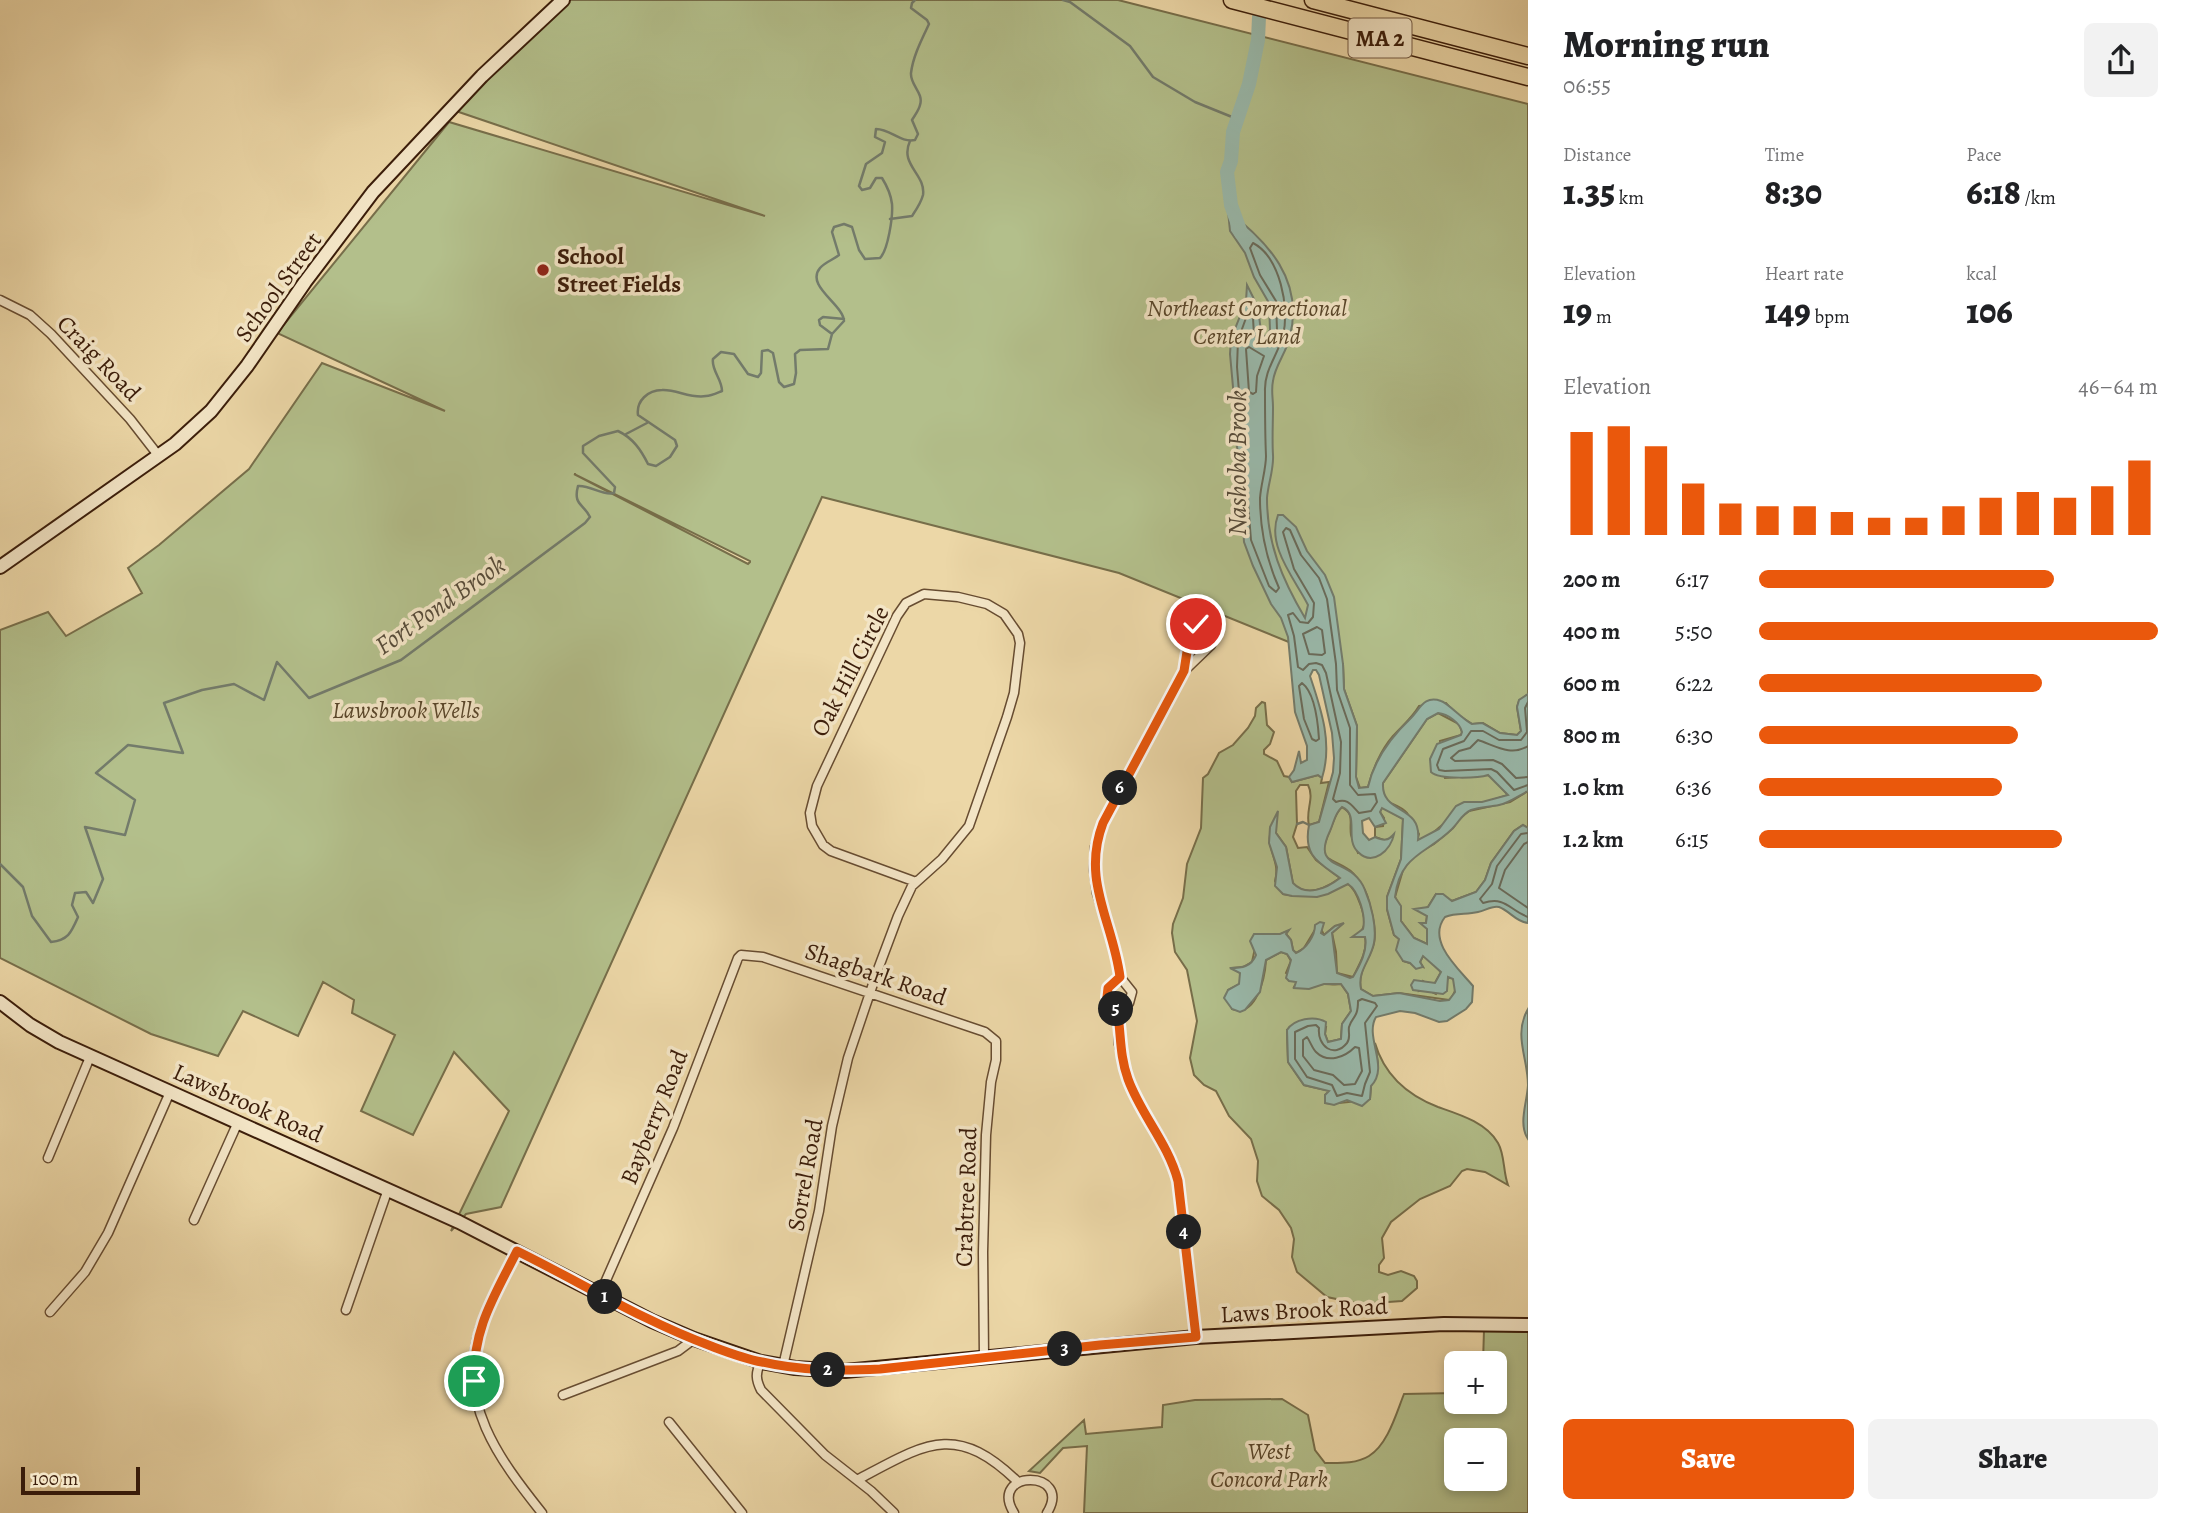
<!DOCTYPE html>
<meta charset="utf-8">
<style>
body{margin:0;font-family:Alegreya,serif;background:#f2f2f2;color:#202124;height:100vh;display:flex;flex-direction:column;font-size:26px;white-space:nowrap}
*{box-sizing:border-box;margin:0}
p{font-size:23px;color:#757577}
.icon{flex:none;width:38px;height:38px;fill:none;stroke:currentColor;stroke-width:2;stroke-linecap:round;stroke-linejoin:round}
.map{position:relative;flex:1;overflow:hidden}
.panel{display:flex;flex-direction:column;background:#fff;width:665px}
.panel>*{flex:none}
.fabs{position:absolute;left:1444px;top:1351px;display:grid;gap:14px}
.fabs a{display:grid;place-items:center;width:63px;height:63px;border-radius:10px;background:#fff;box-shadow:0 4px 10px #0003;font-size:35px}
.scale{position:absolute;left:21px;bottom:18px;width:119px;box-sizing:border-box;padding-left:7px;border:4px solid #3b1d0a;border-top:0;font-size:19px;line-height:24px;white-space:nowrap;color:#3b1d0a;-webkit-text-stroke:5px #f3e5c6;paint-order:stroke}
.pin{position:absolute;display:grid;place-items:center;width:60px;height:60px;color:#fff;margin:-30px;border:4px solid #fff;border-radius:50%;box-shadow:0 2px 7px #0007}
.km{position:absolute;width:35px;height:35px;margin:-18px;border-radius:50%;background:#222;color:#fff;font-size:19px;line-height:35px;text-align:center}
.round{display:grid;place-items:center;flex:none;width:74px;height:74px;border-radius:10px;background:#f2f2f2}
.overview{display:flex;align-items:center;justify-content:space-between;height:119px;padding:0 35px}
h1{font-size:38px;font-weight:800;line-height:52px}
.stats{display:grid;grid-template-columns:repeat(3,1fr);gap:10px;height:119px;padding:7px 35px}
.stats div{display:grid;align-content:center}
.stats b{font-size:35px;font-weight:800}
.stats small{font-size:19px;font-weight:400}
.stats p{font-size:19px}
.chart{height:196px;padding:14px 35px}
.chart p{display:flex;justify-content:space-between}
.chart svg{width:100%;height:126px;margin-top:7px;stroke:#ea580c;stroke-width:6}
.button{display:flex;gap:14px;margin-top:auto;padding:14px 35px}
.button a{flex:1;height:80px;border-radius:10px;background:#ea580c;color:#fff;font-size:28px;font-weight:800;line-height:80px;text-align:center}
.button a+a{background:#f2f2f2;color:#202124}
ul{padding:0 35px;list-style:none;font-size:23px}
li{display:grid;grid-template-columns:112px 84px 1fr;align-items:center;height:52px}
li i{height:18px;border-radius:9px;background:#ea580c}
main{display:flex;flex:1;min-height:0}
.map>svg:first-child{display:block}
.green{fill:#b3bf8b;stroke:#776e4a;stroke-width:2;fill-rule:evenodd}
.water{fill:#99b9ab;stroke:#737b6b;stroke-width:2;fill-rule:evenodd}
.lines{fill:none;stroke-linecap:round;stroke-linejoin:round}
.shore{stroke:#6a6b5a;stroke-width:2}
.stream{stroke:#737b6b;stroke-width:2.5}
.river{stroke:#99b9ab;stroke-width:14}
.street-casing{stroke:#674c31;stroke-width:11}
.secondary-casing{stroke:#3b1d0a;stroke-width:16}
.highway-casing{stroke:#3b1d0a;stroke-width:19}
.street{stroke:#f3e5c6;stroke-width:8}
.secondary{stroke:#f3e5c6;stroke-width:12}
.highway{stroke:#ecd7a7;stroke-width:16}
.route-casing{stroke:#fff;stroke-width:14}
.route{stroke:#ea580c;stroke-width:9}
.poi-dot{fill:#8f2418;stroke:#f3e5c6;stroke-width:2.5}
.labels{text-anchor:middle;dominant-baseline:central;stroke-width:7;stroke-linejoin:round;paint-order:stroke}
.shield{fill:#f3e5c6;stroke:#725942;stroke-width:2}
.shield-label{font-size:23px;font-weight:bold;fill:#3b1d0a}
.poi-label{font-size:24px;font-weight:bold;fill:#3b1d0a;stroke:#f3e5c6;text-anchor:start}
.street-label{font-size:24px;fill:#3b1d0a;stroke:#f3e5c6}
.park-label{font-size:24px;font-style:italic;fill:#59462a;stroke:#f3e5c6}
.water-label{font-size:26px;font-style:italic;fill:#574c3a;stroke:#f3e5c6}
</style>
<main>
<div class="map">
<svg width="1528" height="1513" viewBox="0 0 1528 1513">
<rect width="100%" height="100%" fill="#ecd7a7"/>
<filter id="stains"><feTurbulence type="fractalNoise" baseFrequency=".00286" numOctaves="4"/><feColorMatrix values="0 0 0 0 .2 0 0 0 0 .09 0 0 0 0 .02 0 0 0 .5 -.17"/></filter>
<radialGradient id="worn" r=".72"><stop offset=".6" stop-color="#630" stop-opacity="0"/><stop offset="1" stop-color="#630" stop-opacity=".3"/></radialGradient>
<path class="green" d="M569,0h549l410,104v590l-9,7 -2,6 4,24 -4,4 -17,-2 -17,-10 -11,1 -18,-12 -8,-9 -27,3c-7,12 -17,20 -26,30 -12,14 -21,34 -25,51l-8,1 -4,-11 1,-51 -13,-37 -1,-25 -224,-91 -297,-76 -321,710 -35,7 -15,17 58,-120 -55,-59 -41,83 -52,-24 34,-76 -43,-22 2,-13 -31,-18 -25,54 -55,-25 -25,45 -67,-22 -151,-76v-328l48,-18 18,24 76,-43 -14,-25 31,-23 90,-76 73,-106 123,48 -168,-78 172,-211 316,94 -315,-107zM574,474l176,87v1l-2,2z
M1262,702l3,1 2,22 7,7 -4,12 -6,6v4l13,7 7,15 5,1 3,5 26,-7 4,3 -1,5 8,-1 -10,40 -10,3c-4,-14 6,-27 -1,-40h-8l-4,6 1,33 -4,13 5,11 9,-1 9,13 24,18c-14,10 -33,20 -47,6l-7,-37 -10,-14v-15c-17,28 6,39 -1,63l8,13c24,6 43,-5 65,-10 8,5 20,35 15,44 -1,3 -7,7 -9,9h11c3,14 -6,28 -12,40l-16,-4 -1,-21 -4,-19 9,-8 -6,1 -11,9 -3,-6 -5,-1 -12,20 -8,5 -3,-3 -2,-10 -5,-6 2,-3 -7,3h-23l-6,28 -9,5 -11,1 8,5v11l-12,6 4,19c24,9 33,-31 34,-49l15,-8 6,2 4,7 -5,12 11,9 -3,5c11,2 19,-3 30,-3 6,0 11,1 17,0l7,10 3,17 -9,13 -1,15 -13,3 -3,-8 1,-7 -39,3 1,32 16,23 26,6 -5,4v8c9,2 34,-3 45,-4l1,-13 7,-22 -3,-21c9,31 32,52 63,64 20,7 48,15 60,36 7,12 5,29 10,42l-23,-13 -18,-3 -5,2 -12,15 -30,13 -29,23 -9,16 2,20 -5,7v7l9,3 13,-4 13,5 3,5v7l-15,13 -42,3 -33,-7 -30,-25 -5,-15 2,-18 -3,-11 -12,-18 -17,-14 -5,-15 1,-20 -7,-22 -22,-23 -13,-25 -12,-6 -10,-10 -4,-17 7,-37 -10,-51 -12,-18 -3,-19 1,-9 10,-26 4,-34 14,-36 2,-50 5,-4 11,-21 14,-8 15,-17 7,-12 1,-8z
M1438,713l21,11 3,8 -1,3 -21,6 5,37 43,-3 4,2 16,18c-21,6 -39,13 -58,24 -11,7 -20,20 -33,21l2,-6c-4,-6 -8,-15 -12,-21 -12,-13 -26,-5 -24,-30l44,-64z
M1528,791v37l-5,-3 -9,6 -23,32 -6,17 -9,12 -24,9 -16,-7 -8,13 -6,3 5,6 -1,7h-5l6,5v16l-13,-6 -13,-17v-11l-6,-13 8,-27 5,-7 7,-8 19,-11 19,-16 7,-10 9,-7 41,-9z
M1342,807c13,7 7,15 9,28 2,6 5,12 7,18l32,-14 -6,1 -9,-3v-10l8,-1 1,-8 -4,-6 2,-5 21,12 -2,40 -14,38v12l7,26 5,4 4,22 20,6 -3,-5 3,-6 4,2 14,14 -6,11h-9l-3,-2 -4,10 9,-1 8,4 14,-18c9,7 6,17 -1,24l-50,-7 -26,3 -12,-7c-4,-18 9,-30 13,-46 3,-14 -3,-34 -7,-48 -3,-8 -12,-22 -19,-26 -22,-14 -32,-7 -18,-39 4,-9 5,-17 12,-23z
M1484,1330l44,2v181h-444l3,-67 -24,2 -23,25 -11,-2 55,-51 2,14 76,-7 1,-22 32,-5 87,-1 26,16 7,35 10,13c14,0 31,1 44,-7 19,-12 27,-42 35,-62l52,-1v9h38v-39h-11zM1456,1440h38v39h-38z"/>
<path class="water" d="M1228,211c40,31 76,69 62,125 -3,16 -15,29 -17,45 -2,9 0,17 0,26 0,17 -1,32 0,48 1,14 -5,29 -6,43 0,46 15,81 38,120l3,-13c-13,-26 -42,-59 -30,-90h5l13,12 11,24 18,24 9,22 9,67 1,25 13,37 -1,51 3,11 9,-1c6,-27 23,-50 43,-69 9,-9 13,-23 30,-17 7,2 21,18 31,23l10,-1 18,10 17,2 4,-4 -4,-24 2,-7 9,-6v97c-10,5 -19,12 -29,14 -9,2 -19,2 -28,5 -9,4 -12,12 -19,19 -25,25 -52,25 -57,68l6,9v15l13,17 13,6v-15l-7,-6h6l1,-7 -13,-7 14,-2 8,-13h7l9,7 24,-9 9,-12 6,-17 23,-32 9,-6 5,3v95c-12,-1 -18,-12 -29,-16 -7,-2 -14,4 -21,5 -12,3 -21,0 -33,5 -19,24 14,52 28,69l-1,16 -6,7 -19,12 -8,1 -24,-9 -15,-2 -24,6c-12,20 14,50 -5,69l-1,13 -8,7 -15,-6 -13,5 -9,-2v-8l4,-4 -25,-6 -16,-23 -1,-32c7,-11 27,-15 39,-8l-1,12 3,8 13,-3 1,-15 9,-13 -3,-17 -7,-10h-17l-15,5 -15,-1 2,-6 -7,-1 -3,-3 5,-18 -4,-6 -6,-2 -15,8 -6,32 -15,18 -5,2 -8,-3 -8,-11 4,-8 11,-6 1,-11 -10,-5c12,0 21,-1 26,-13l-6,-14 4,-7h26l9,-4 -3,4 5,6 2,10 3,3c10,-4 19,-17 19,-28l5,-3 4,1 -3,10 3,2 11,-9 9,-3 -12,10 5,40 13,5 3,-1c7,-12 15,-27 12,-40h-13l11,-8c3,-12 -4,-38 -15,-45l-20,10 -11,3 -25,-1 -9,-2 -8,-8 2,-19 -8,-24 1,-16 8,-16 -2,22 10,14 7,36c13,14 33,6 47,-5 -22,-16 -37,-22 -31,-53l10,-3 14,-50 1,-14 -2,-25 -13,-58 -3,-5h-3l-3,6c11,33 23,67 12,102l-4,-3 -26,7 -3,-5 5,-7 5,-19 2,12 6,-3v-14l-12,-34 -7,-75 -7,-19 -10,-14 -18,-38 -9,-24 -5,-85 -6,-30 1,-29 -4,-44 1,-15 15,-38 1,-16 11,22 3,25 4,5 5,-7 -1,-27 -15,-26 -9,-24 -15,-22zM1438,713c10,1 22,10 24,19l-1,3 -24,9 -7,15 1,13c8,8 48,6 57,3l20,20 -26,7h-18l-8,4 -17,23 -21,11c4,-36 -37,-25 -35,-57l44,-64zM1342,807c18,8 2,32 16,45 15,15 33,-2 36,-18 -6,7 -10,7 -19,3l-6,3 -6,-7 -1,-12 7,-3 6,9 11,-4 -6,-11 2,-4 21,11 -2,40 -14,38v12l7,26 5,4 -3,11 7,11 7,2 6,6 7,-2 -3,-5 3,-6 18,16 -6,11 -21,-3 -3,5 2,5 30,4 4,-3 1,-14 5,2 2,13 -6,8 -9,1 -41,-8 -26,3 -12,-7c-4,-18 10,-29 13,-46 3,-16 -3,-39 -9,-53 -13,-34 -55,-17 -35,-59 4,-9 5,-18 12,-24z
M1528,1009v130c-10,-15 -1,-36 0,-54 0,-27 -15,-50 0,-76z"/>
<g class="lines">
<path class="shore" d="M1253,243c27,14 37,65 30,92 -5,20 -19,35 -18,56 0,21 0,43 1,65 0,13 -5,28 -6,42 0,30 7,63 19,90l-3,4 -7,-6 -18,-46 -14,-173 1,-27 8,-22 3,-2 4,2 1,17 8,9 11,-4 4,-10 -1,-29 -16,-26 -10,-27z
M1249,347l15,9 -7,20 -1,16 -3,2 -4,-2 -3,-43z
M1286,528l4,2 11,25 18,23 8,21 9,65 1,26 13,38v57l8,10 17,-1 2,8 -6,9 -12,2c-8,-8 -11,-15 -23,-11l-3,-3 7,-26 1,-31 -15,-69 -4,-8 -6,-2 -7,1 -6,6 -5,-3 -4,-31 -6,-21 5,-2 7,9 8,1 5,-6 1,-14 -20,-34 -11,-37z
M1317,627l5,3 3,23 -3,2 -13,-1 -6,-20z
M1302,683c13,10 16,40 17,56l-3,2 -4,-2 -8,-20 -5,-33z
M1528,702l-3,6 2,24 -6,8h-22l-16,-9h-12l-7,10 -21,8 -6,16 2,5 6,1 46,-2 6,3 17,18 14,-5
M1528,746c-17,11 -34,-1 -50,-6l-8,8 -11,3 -8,7 4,3 38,-1 9,4 14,14 12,-1
M1528,833l-7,1 -24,32 -5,18 -12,15 3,4c23,-7 26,7 45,14
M1528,842l-4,2 -19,26 -6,18 29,20
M1362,999l13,4 2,3 -12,17 5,49 -5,12 -3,12 -15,-3 -10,3 -5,-11 -25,-8 -12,-18v-27l13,-6 8,-1 3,3c-2,18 15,31 28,15 4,-5 1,-11 2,-16 3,-11 9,-8 9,-26z
M1307,1037c3,4 5,11 9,15 12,12 29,5 39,-5l4,1 3,23 -7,13 -11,1 -11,-10 -19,-5 -11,-14v-16z"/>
<path class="stream" d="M1063,0l7,2 60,44 23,31 42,25 42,17
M890,219l22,-3c4,-6 9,-13 11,-21 3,-21 -24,-30 -13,-54
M832,334l-12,-9 -1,-5 4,-3 21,2
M626,434l21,-11
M1297,824l6,-2 6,3
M0,864l23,23 9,29 19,26c17,-2 20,-9 27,-25l-6,-12 3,-12 11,-1 7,11 10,-24 -18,-52 40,8 10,-35 -39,-27 32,-28 55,8 -19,-50 38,-13 32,-6 30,16 13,-38 32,36 92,-38 184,-137 5,-6c-7,-14 -17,-12 -12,-31 13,-1 24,10 36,7l1,-6 -32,-34v-7l16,-10 19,-5c15,7 23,19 30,33l8,2 14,-9 7,-11 -2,-6 -37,-25c-2,-14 10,-25 24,-25 14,-1 29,9 44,6 5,0 11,-3 16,-5 0,-12 -11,-21 -9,-32l8,-7 13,2 14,20 10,3 3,-4 1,-22 6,-1 5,3 6,29 5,5 10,-3 2,-11 -1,-19 5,-4 28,-1 4,-15 12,-13c-1,-17 -39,-35 -24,-53 5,-6 13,-8 19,-13l-7,-23 2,-5 10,-3 8,3 7,23 6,9 15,-1c8,-8 13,-41 12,-54 -1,-9 -5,-18 -10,-26h-6l-6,10 -8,2 -3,-4 7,-22 16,-11 3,-11 -10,-5 1,-8c15,0 24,14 39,11l3,-6 -6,-14c3,-5 7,-10 8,-15 4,-12 -10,-20 -9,-32 2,-17 11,-34 18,-49l-2,-4 -16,-12 1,-5 3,-3"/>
<path class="river" d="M1241,233l-10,-28 -4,-33 4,-11 2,-29 16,-48 9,-44 1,-23"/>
<defs>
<path id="street" d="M0,300l30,15 21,19 79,85 28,36
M1120,977l-12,11 -1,9 11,15 1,32 9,36 11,22 25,42 11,24 5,26 16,143
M1118,1012l11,-9 3,-11 -12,-15 -4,-25 -19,-59 -3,-23 1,-23 14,-37 75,-139 27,-26 4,-13 -6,-9 -10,-1c-14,10 -13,33 -15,49
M48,1158l42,-101
M194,1220l44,-98
M517,1252c-12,25 -29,50 -37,77 -24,73 19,130 62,184
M600,1294l73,-166 65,-170 3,-3 22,2 222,75 11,9v19l-5,22 -5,53 -3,117 1,105
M346,1310l42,-121
M50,1312l35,-40 23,-39 62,-141
M761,1362c-6,11 -5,18 0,28l64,65 46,36 23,22
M783,1366l36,-155 13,-85 16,-68 29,-86 21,-56 14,-30 30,-27 27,-33 38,-109 7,-24 6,-50 -2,-9 -14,-20 -17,-10 -29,-7 -34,-3 -18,9 -9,13 -80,170 -7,27 2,13 11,19 8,6 85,31
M563,1395l115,-44 16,-12
M669,1422l73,91
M857,1480c68,-36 98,-59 161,2
M1014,1513c-27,-44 60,-44 33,0"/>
<path id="secondary" d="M0,567l175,-123 36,-33 36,-45 58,-84 68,-90 109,-116 81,-76
M0,1002l30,23 29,17 400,180 193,99 42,18 67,23 34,6 50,3 351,-34 248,-13 84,1"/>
<path id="highway" d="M1232,0l296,77
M1313,0l215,56"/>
</defs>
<use href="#street" class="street-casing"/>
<use href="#secondary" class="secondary-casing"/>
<use href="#highway" class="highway-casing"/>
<use href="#street" class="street"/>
<use href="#secondary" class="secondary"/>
<use href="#highway" class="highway"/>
</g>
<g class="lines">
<defs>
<path id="route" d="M474,1381c-1,-53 20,-84 43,-130 65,32 126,70 194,95 16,6 34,13 51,16 39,9 78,9 118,7l220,-24 96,-8 -18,-156c-10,-38 -37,-66 -50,-102 -8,-22 -7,-42 -10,-64 -1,-7 -8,-12 -11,-18l1,-9 12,-11c-7,-56 -39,-96 -17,-154l81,-152 5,-32 7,-15"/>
</defs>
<use href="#route" class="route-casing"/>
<use href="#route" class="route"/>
</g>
<circle class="poi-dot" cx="543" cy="270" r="7"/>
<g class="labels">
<rect class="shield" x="1348.5" y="18.5" width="63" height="39" rx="5"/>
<g class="shield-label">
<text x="1380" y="38">MA 2</text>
</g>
<g class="poi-label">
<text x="557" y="256">School<tspan x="557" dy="28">Street Fields</tspan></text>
</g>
<g class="street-label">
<text transform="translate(278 287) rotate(-54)">School Street</text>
<text transform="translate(99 358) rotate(46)">Craig Road</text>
<text transform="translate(850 671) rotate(-63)">Oak Hill Circle</text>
<text transform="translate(876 974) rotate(19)">Shagbark Road</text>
<text transform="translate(248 1103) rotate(24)">Lawsbrook Road</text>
<text transform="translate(654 1117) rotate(-68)">Bayberry Road</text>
<text transform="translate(805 1175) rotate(-80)">Sorrel Road</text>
<text transform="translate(966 1197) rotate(-88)">Crabtree Road</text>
<text transform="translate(1304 1310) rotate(-3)">Laws Brook Road</text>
</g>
<g class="park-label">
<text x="1247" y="308">Northeast Correctional<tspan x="1247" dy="28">Center Land</tspan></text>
<text x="406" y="710">Lawsbrook Wells</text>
<text x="1269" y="1451">West<tspan x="1269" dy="28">Concord Park</tspan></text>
</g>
<g class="water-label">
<text transform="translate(1237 463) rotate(-90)">Nashoba Brook</text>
<text transform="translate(440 605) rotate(-35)">Fort Pond Brook</text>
</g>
</g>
<rect width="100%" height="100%" filter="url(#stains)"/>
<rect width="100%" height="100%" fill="url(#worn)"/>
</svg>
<div class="fabs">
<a>+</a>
<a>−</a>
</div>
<div class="scale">100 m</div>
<div class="pin" style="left:474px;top:1381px;background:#1e9e55"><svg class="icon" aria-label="arrive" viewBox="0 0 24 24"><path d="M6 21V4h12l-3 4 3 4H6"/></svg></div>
<div class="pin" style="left:1196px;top:624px;background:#d93025"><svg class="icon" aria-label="check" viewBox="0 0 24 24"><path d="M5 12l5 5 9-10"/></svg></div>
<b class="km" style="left:605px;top:1297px">1</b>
<b class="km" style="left:828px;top:1370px">2</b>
<b class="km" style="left:1065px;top:1349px">3</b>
<b class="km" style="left:1184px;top:1232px">4</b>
<b class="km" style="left:1116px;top:1009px">5</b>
<b class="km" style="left:1120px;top:788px">6</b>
</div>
<section class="panel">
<div class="overview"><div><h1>Morning run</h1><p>06:55</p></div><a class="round"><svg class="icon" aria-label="share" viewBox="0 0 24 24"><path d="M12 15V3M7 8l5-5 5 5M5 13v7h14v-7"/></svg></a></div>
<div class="stats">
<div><p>Distance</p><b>1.35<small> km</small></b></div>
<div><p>Time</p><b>8:30</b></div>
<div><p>Pace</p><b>6:18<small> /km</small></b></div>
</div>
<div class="stats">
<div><p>Elevation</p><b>19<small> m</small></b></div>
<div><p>Heart rate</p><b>149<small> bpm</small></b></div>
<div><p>kcal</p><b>106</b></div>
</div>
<div class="chart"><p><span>Elevation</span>46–64 m</p>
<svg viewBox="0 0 160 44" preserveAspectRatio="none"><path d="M5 44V8M15 44V6M25 44V13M35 44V26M45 44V33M55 44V34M65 44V34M75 44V36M85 44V38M95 44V38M105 44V34M115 44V31M125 44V29M135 44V31M145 44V27M155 44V18"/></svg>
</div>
<ul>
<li><b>200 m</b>6:17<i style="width:74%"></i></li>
<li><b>400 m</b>5:50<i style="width:100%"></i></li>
<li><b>600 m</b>6:22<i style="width:71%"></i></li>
<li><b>800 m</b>6:30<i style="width:65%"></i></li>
<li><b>1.0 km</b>6:36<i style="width:61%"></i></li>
<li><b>1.2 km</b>6:15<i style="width:76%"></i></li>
</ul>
<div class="button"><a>Save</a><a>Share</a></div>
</section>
</main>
